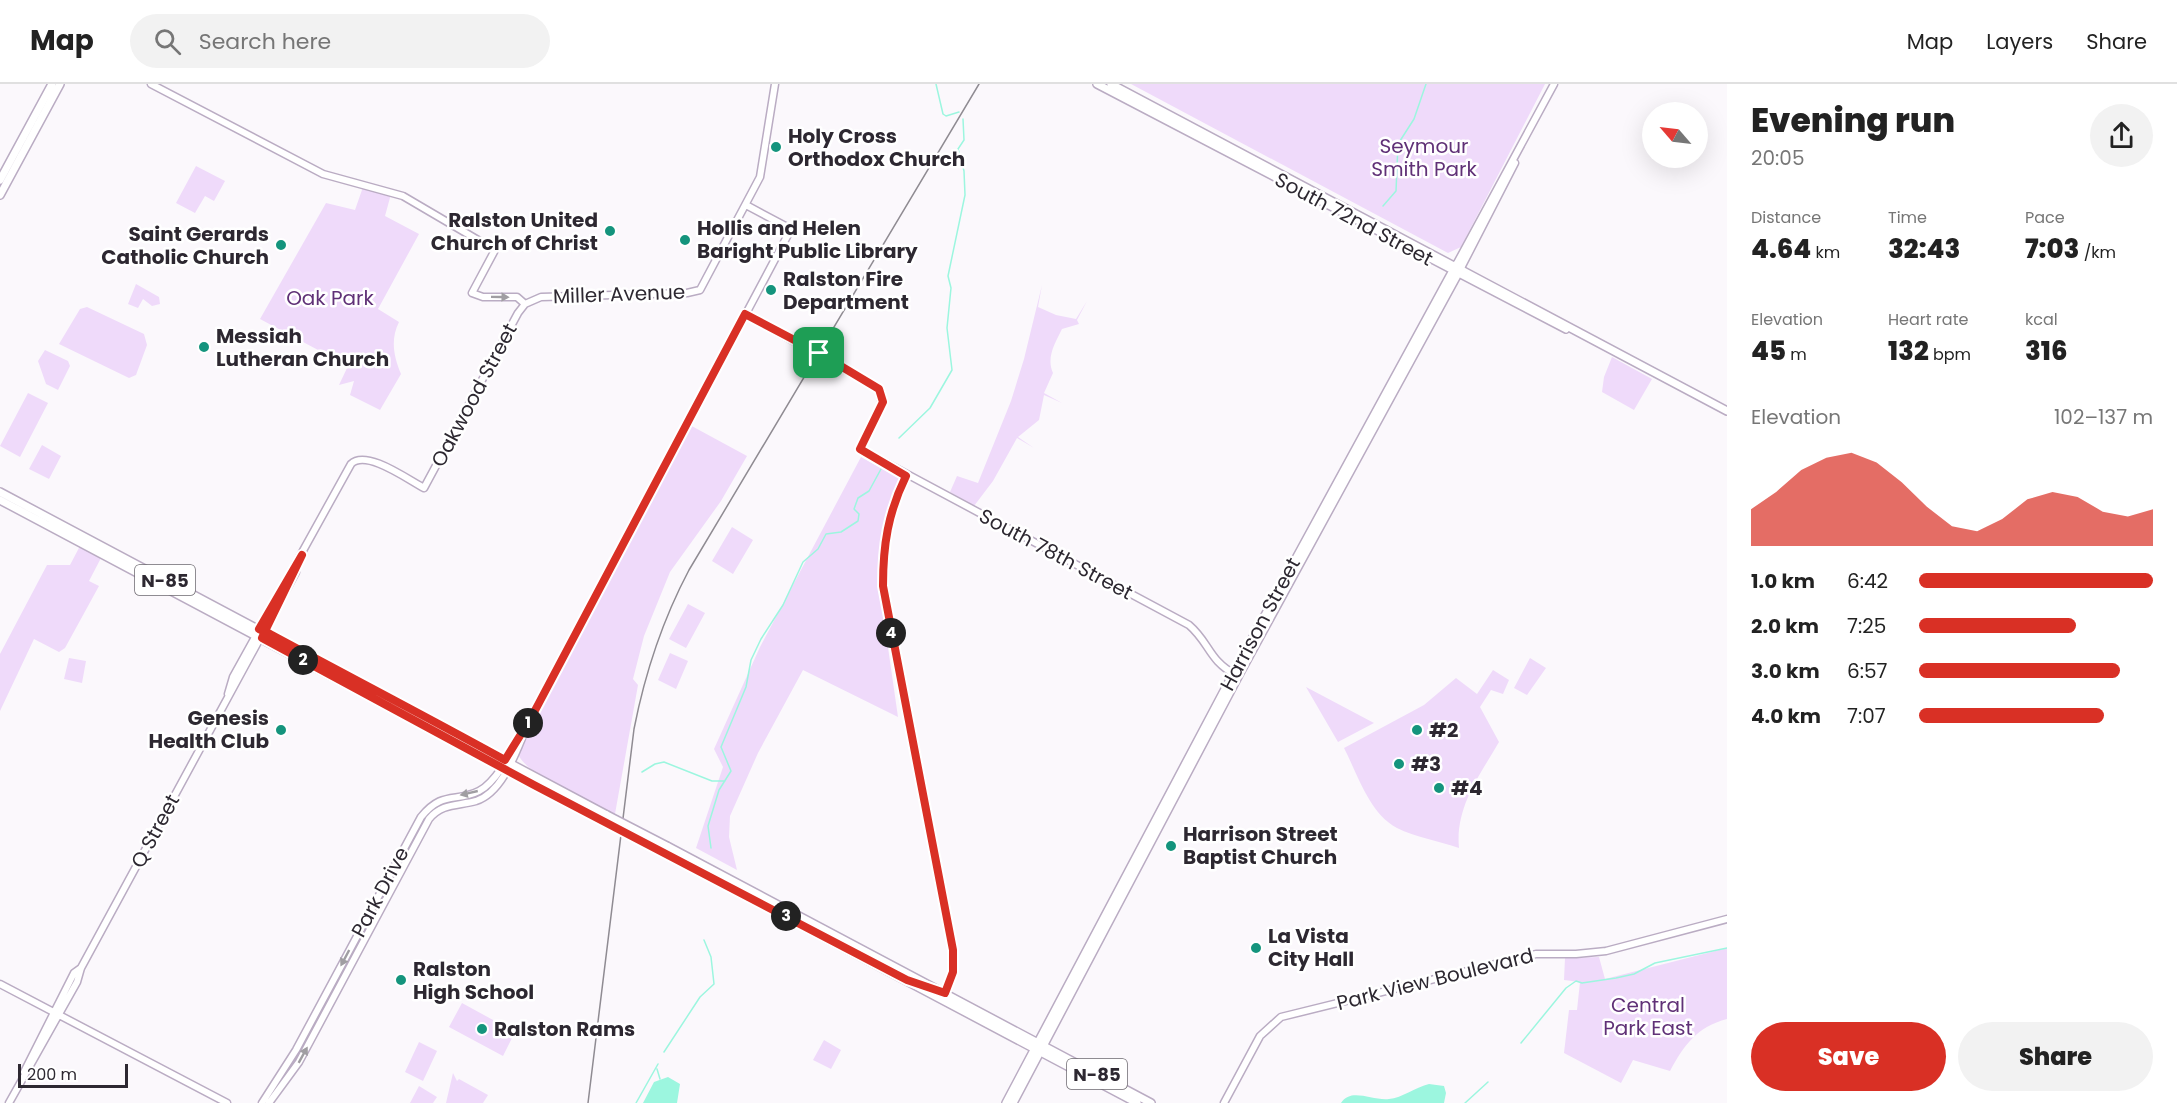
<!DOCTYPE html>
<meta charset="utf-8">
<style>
body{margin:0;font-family:Poppins,sans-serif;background:#f2f2f2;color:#222;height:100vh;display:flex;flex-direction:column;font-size:22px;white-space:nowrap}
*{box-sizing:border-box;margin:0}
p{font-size:20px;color:#767676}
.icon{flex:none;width:33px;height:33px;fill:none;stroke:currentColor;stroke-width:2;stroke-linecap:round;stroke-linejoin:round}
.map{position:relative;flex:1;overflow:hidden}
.details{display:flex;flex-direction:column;background:#fff;width:450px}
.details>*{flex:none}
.needle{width:39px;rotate:298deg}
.controls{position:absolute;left:1642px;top:18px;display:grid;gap:12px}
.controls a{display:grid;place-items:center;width:66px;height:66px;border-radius:50%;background:#fff;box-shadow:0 6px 24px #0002;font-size:30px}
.scale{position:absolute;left:18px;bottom:15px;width:110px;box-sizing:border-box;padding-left:6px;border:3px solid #2d2831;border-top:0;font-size:16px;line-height:21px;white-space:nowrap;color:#2d2831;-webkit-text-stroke:4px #fff;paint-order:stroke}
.pin{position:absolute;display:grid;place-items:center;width:51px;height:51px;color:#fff;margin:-26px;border-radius:12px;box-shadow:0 3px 9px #0006}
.km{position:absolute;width:30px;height:30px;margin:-15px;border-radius:50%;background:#222;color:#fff;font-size:16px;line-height:30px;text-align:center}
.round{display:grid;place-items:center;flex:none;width:63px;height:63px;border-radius:32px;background:#f2f2f2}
.summary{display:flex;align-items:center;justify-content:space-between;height:102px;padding:0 24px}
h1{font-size:33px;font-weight:800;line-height:45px}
.metrics{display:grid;grid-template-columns:repeat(3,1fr);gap:9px;height:102px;padding:6px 24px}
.metrics div{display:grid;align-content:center}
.metrics b{font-size:26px;font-weight:800}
.metrics small{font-size:16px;font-weight:400}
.metrics p{font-size:16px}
.chart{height:168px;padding:12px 24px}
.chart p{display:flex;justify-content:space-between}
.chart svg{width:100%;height:108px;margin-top:6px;fill:#d93025;opacity:.7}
.primary-button{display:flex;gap:12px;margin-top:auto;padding:12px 24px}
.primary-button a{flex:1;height:69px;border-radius:36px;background:#d93025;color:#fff;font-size:24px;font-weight:800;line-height:69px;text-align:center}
.primary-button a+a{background:#f2f2f2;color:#222}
ul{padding:0 24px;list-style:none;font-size:20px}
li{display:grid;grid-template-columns:96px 72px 1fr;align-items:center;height:45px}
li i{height:15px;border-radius:8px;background:#d93025}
header{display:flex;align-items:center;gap:36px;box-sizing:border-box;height:84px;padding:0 30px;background:#fff;border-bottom:2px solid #e0e0e0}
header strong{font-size:28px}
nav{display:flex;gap:33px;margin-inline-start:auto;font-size:21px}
.search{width:420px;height:54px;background:#f2f2f2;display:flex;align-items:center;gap:15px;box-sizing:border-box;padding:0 21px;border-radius:33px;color:#767676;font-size:22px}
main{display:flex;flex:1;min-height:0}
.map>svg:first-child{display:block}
.green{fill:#efdafa}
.water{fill:#9cf6df}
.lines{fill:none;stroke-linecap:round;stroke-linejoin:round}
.stream{stroke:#9cf6df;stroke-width:1.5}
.secondary-casing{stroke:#baacc3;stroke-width:9}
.primary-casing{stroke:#baacc3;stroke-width:10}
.secondary{stroke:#fff;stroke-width:6}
.primary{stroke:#fff;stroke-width:7}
.rail{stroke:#8f8b92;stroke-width:1.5}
.primary-bridge-casing{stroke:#baacc3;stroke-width:10;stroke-linecap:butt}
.primary-bridge{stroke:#fff;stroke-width:7}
.oneway{fill:#a09ea2}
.route-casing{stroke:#fff;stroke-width:12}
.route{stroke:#d93025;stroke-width:8}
.poi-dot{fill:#14947d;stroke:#fff;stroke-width:2}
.labels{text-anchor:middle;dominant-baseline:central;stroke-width:5;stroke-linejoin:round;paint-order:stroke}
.shield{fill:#fff;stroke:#6c686f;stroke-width:1.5}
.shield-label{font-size:18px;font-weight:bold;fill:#2d2831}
.poi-label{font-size:20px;font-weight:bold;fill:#2d2831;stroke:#fff;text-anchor:start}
.park-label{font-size:20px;fill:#603177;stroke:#fff}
.street-label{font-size:20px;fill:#2d2831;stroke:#fff}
</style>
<header>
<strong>Map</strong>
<div class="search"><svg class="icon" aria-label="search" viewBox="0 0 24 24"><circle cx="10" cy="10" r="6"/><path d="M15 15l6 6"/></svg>Search here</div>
<nav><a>Map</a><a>Layers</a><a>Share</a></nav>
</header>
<main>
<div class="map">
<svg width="1727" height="1019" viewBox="0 0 1727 1019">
<rect width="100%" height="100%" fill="#fbf8fc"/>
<path class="green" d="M1131,0h414l-84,163 -13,6z
M196,82l29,15 -11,20 -9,-5 -10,17 -19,-10z
M363,103l28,7 -6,22 34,18 -41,75 21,13c-9,18 -5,35 2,52l-21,36 -30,-15 4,-14 -15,4 9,-19 -88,-47 66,-116 29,7z
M136,200l23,13 1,7 -8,2 -9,-7 -5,9 -10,-4z
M1042,201l-4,22 18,8 20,4 11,-18 -10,19 2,4 -17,5c-7,14 -16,29 -9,44l-9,20 18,10 -18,-8 -5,25 -21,17 16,11 -17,-10 -24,43 -19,25 -24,-14 7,-16 21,7 33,-82 13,-42z
M87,223l57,27 3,11 -11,30 -7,3 -70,-34 21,-35z
M45,266l23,11 2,5 -12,24 -12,-6 -8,-23z
M1612,273l40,22 -18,31 -32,-18 2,-15z
M28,309l20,10 -28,54 -20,-11z
M688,340l59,32 -26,45 -51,71 -26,64 -11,43 5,6 -23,129c-23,-12 -93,-39 -98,-63z
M42,361l19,11 -12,23 -20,-10z
M861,373l41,23 -20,52 -4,46 20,139 -95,-47 -45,83 -28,63 -1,21 8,33 -41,-22 27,-81 -9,-18 46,-102z
M732,443l21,13 -20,34 -21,-13z
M80,462l21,12 -12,23 10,5 -34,62 -6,4 -25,-13 -34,72v-57l47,-89h23z
M688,520l17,9 -19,35 -17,-9z
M670,569l18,8 -12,28 -18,-9z
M69,574l17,3 -4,22 -18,-4z
M1530,574l16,10 -19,27 -13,-7z
M1493,586l16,10 -6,14 -12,-4 -11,17 19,35c-19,33 -44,65 -40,106 -20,-7 -44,-11 -62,-20 -28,-15 -39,-53 -53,-80l80,-43 32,-27 21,16z
M1306,603l68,36 -36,19z
M1727,864v71c-30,8 -43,26 -57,52l-37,-11 -12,23 -57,-30 5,-43h8l3,-28 -16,-2 1,-22 34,-1 6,22z
M462,919l53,29 -12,24 -54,-29z
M824,956l17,10 -10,19 -18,-9z
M419,958l18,9 -14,30 -18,-9z
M453,989l4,8 2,-2 29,16 -5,8h-37z
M419,1002l18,11 -4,6h-23z"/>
<path class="water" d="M668,993l12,7 -3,19h-34l11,-21z
M1429,1000l15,2 2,7 -2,10h-103c10,-16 31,-2 48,-4 13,-1 27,-12 40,-15z"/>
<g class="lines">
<path class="stream" d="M936,0l7,30 3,2 13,-4
M1383,122l13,-15 2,-47 16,-25 12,-35
M899,354l31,-30 22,-38 -5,-42 4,-40 -3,-12 17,-81 -1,-24 -6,-22 6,-9 -1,-21
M642,688l13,-8 9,-2 48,19h13
M711,764l-3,-22 11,-36 12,-19 -10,-24 25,-60 5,-27 10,-21 22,-34 20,-43 15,-13 8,-15 15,-2 17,-11 1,-7 -5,-5 4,-11 11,-7 12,-22
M1521,959l45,-55 10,-7 6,2 34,-5 18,-4 21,-11 72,-15
M664,968l36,-55 14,-13 -3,-27 -7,-17
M657,985l3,10
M636,1019l22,-39
M1465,1019l23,-21"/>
<defs>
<path id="secondary" d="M151,0l172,90 80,22 92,54 -23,43 11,4h34l8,7
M1456,181l98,-181
M1461,184l54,-105
M745,230l134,75 3,16 -22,44 329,176c21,18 19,35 47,50
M906,391c-18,38 -23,70 -23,111l70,364 1,15 -8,28
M228,610l5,-17 118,-213c15,-15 56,15 73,24l94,-175 7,-9 16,-7 146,-4 13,-3 60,-113 15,-93
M0,900l227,119
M24,988l50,-99 7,-5
M9,1019l68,-121 4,-14 215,-396
M262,1019l34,-53 125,-233c22,-27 34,-14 58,-26 20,-10 40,-53 52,-73l260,-489 -45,-24
M269,1019l30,-41 130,-243c13,-16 29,-13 47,-18 24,-8 37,-41 46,-63
M1224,1019l36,-67 21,-19 255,-63h40l30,-3 121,-32"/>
<path id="primary" d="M1097,0l469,245
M1111,0l616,327
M0,96l52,-96
M0,111l60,-111
M0,408l607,323
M0,416l604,321
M667,762l484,257
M663,768l474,251
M1006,1019l227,-429 223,-409
M1013,1019l227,-430 221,-405"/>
</defs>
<use href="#secondary" class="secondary-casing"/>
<use href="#primary" class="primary-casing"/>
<use href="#secondary" class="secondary"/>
<use href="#primary" class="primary"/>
<path class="rail" d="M588,1019l46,-374c11,-56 28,-108 55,-159l290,-486"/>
<defs>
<path id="primary-bridge" d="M607,731l60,31
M604,737l59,31"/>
</defs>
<use href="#primary-bridge" class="primary-bridge-casing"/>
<use href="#primary-bridge" class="primary-bridge"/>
</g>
<defs><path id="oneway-solid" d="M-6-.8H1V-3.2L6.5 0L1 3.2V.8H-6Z" transform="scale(1.5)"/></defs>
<g class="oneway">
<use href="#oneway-solid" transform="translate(500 213) rotate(1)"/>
<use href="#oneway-solid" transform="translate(469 709) rotate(167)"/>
<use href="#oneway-solid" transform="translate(345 874) rotate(118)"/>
<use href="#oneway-solid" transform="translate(303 971) rotate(-61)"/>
</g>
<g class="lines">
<defs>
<path id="route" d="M819,269l-74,-39 -214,404 -26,42c-78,-43 -157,-84 -235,-126l-11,-5 43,-74 -35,72 -5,11 272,147 373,195 38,13 8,-21v-22l-70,-364c0,-41 5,-73 23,-110l-46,-27 23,-47 -4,-13 -60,-36"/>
</defs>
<use href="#route" class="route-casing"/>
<use href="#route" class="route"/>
</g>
<g class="poi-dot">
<circle cx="776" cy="63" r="6"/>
<circle cx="610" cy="147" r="6"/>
<circle cx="685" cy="156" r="6"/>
<circle cx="281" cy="161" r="6"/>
<circle cx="771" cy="206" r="6"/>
<circle cx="204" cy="263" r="6"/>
<circle cx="281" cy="646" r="6"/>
<circle cx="1417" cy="646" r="6"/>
<circle cx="1399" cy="680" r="6"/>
<circle cx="1439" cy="704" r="6"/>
<circle cx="1171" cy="762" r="6"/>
<circle cx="1256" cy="864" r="6"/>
<circle cx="401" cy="896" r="6"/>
<circle cx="482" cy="945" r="6"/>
</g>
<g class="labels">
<g class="shield">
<rect x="135" y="481" width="60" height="30" rx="4.5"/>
<rect x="1067" y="975" width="60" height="30" rx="4.5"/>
</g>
<g class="shield-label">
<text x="165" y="496">N-85</text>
<text x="1097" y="990">N-85</text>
</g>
<g class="poi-label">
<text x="788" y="52">Holy Cross<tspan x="788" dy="23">Orthodox Church</tspan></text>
<text x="598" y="136" text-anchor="end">Ralston United<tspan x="598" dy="23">Church of Christ</tspan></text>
<text x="697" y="144">Hollis and Helen<tspan x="697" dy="23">Baright Public Library</tspan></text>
<text x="269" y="150" text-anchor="end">Saint Gerards<tspan x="269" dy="23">Catholic Church</tspan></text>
<text x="783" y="195">Ralston Fire<tspan x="783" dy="23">Department</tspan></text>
<text x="216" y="252">Messiah<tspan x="216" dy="23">Lutheran Church</tspan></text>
<text x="269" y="634" text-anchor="end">Genesis<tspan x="269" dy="23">Health Club</tspan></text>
<text x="1429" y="646">#2</text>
<text x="1411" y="680">#3</text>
<text x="1451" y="704">#4</text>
<text x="1183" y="750">Harrison Street<tspan x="1183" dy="23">Baptist Church</tspan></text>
<text x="1268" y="852">La Vista<tspan x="1268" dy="23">City Hall</tspan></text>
<text x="413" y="885">Ralston<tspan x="413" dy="23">High School</tspan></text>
<text x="494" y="945">Ralston Rams</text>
</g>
<g class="park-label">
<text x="1424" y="62">Seymour<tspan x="1424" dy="23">Smith Park</tspan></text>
<text x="330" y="214">Oak Park</text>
<text x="1648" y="921">Central<tspan x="1648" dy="23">Park East</tspan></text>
</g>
<g class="street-label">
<text transform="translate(1354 135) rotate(28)">South 72nd Street</text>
<text transform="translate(619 210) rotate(-2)">Miller Avenue</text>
<text transform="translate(474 311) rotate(-62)">Oakwood Street</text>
<text transform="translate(1056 470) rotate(28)">South 78th Street</text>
<text transform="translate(1260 540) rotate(-62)">Harrison Street</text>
<text transform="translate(155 747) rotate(-62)">Q Street</text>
<text transform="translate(380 808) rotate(-62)">Park Drive</text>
<text transform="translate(1435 895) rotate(-14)">Park View Boulevard</text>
</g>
</g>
</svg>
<div class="controls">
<a><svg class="needle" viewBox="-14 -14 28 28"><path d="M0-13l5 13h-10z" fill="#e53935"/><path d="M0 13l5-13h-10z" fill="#767676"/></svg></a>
</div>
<div class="scale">200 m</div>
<div class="pin" style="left:819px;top:269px;background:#1e9e55"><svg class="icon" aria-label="arrive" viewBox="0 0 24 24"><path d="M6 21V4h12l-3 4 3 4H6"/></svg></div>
<b class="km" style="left:528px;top:639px">1</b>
<b class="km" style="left:303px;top:576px">2</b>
<b class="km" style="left:786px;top:832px">3</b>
<b class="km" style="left:891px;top:549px">4</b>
</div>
<section class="details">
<div class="summary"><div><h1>Evening run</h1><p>20:05</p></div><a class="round"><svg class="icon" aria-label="share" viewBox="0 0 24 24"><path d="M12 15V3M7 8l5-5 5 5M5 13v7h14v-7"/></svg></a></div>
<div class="metrics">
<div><p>Distance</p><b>4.64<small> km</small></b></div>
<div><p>Time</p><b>32:43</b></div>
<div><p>Pace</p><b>7:03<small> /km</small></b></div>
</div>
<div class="metrics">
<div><p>Elevation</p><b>45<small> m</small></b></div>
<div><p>Heart rate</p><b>132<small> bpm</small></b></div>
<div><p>kcal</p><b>316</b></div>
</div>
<div class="chart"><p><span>Elevation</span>102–137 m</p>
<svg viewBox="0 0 160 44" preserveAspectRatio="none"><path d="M0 44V29L10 22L20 13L30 8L40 6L50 10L60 18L70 28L80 36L90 38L100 33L110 25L120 22L130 24L140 30L150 32L160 29V44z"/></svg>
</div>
<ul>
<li><b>1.0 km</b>6:42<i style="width:100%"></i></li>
<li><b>2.0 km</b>7:25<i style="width:67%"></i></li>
<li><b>3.0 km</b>6:57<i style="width:86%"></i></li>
<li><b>4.0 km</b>7:07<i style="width:79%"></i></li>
</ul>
<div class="primary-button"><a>Save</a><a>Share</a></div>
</section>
</main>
